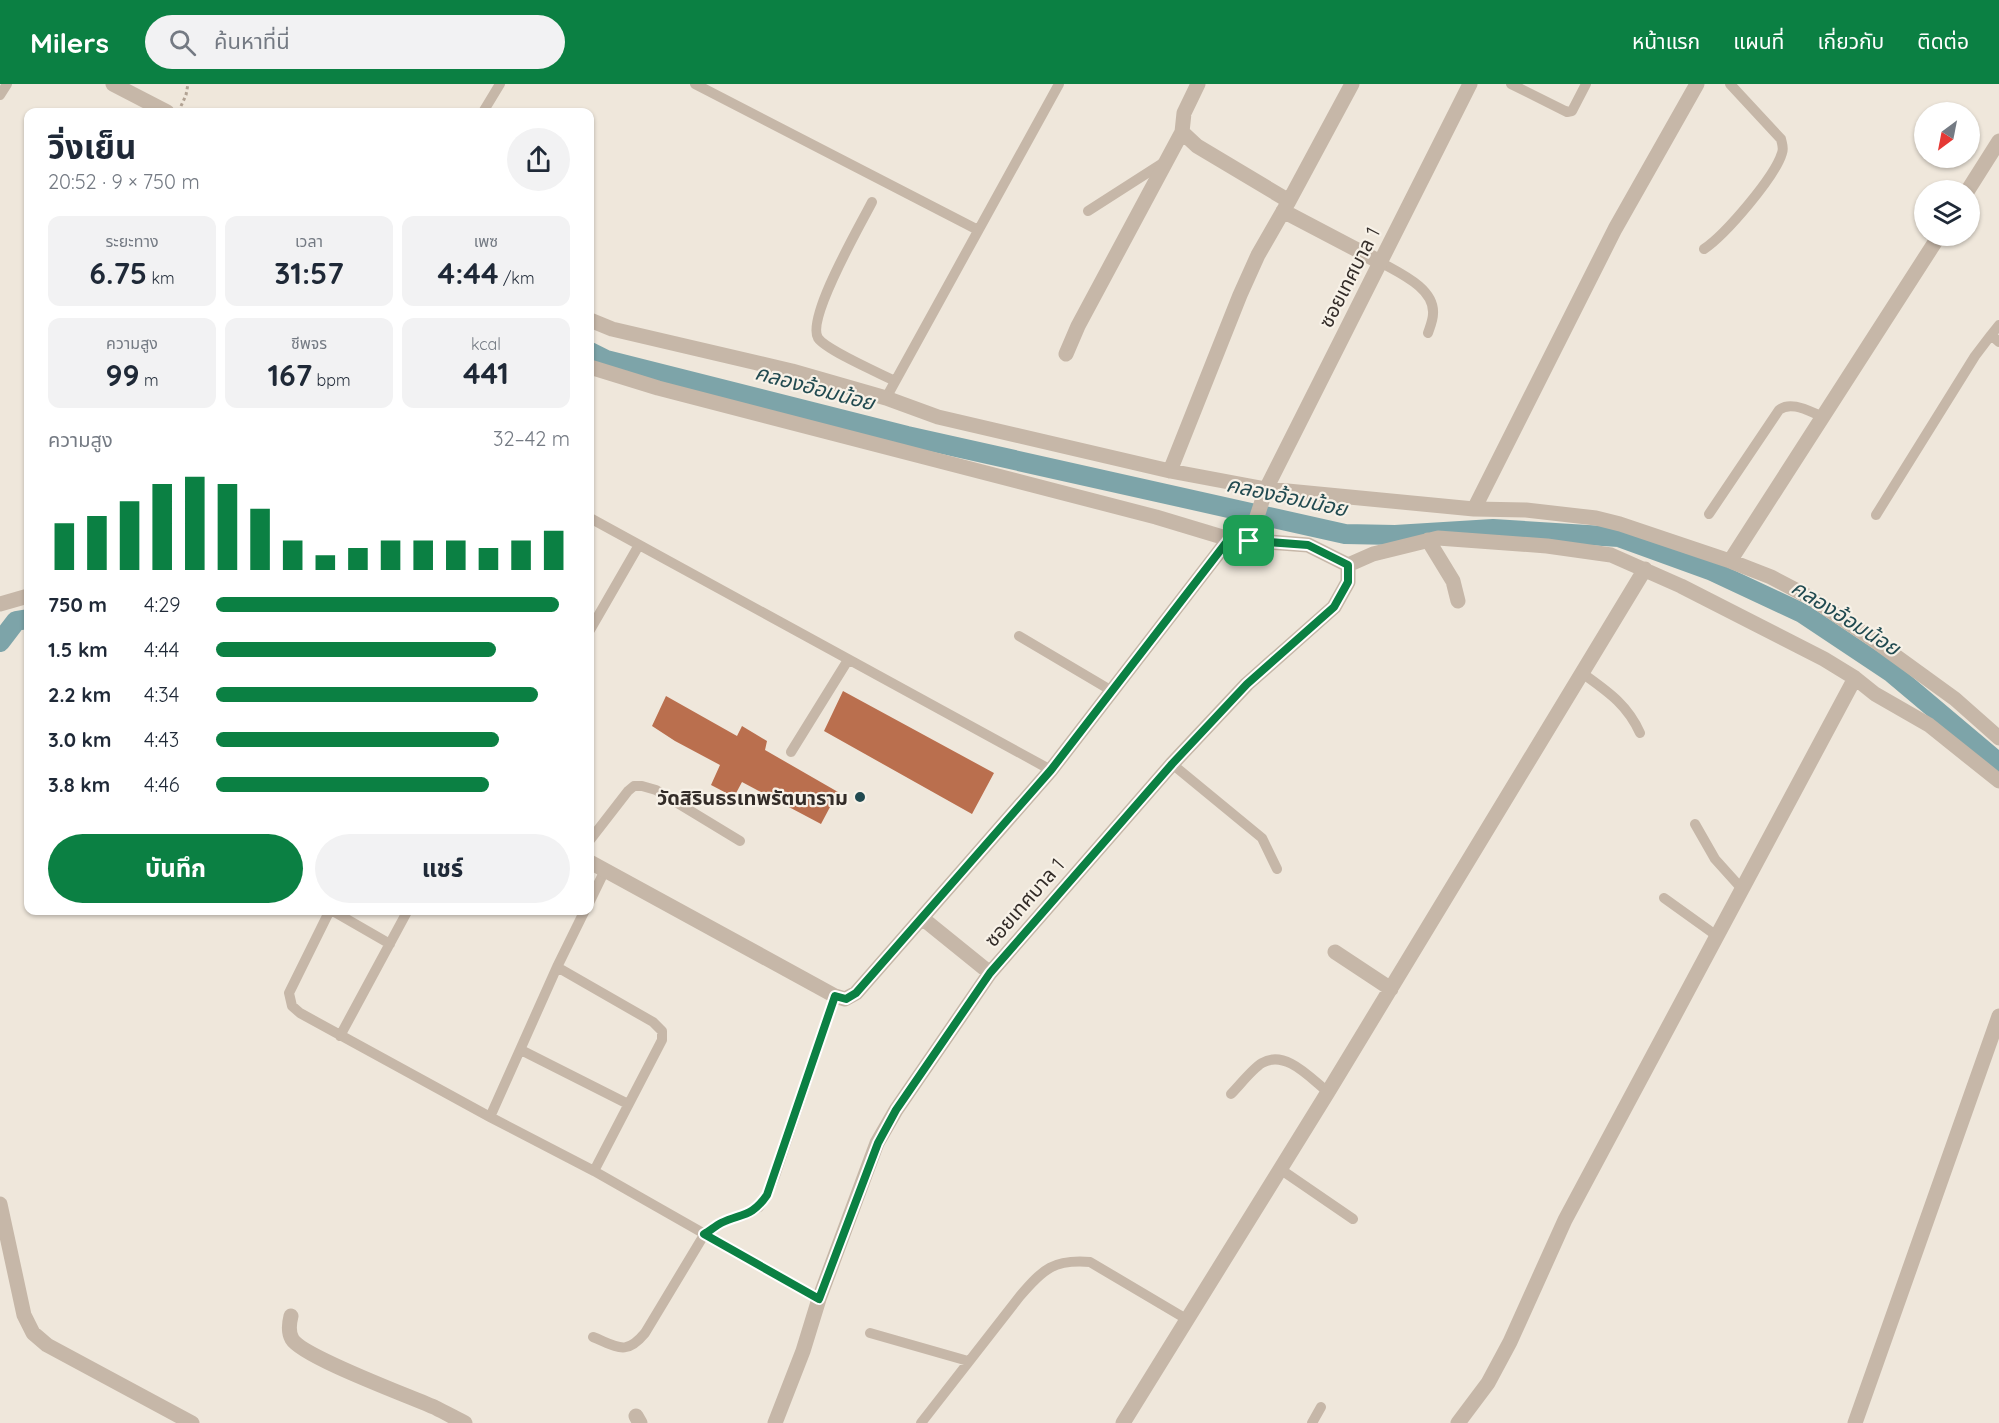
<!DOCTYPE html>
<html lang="th">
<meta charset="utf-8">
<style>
body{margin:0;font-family:Quicksand,"Noto Sans Thai",sans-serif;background:#f2f2f3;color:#1f2937;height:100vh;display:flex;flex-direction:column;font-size:22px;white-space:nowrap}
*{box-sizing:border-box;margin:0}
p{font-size:20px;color:#747a83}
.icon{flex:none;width:33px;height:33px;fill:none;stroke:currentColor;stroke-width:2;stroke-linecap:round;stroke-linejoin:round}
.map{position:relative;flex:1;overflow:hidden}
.side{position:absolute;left:24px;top:24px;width:570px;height:807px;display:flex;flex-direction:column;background:#fff;border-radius:12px;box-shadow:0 2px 4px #0004}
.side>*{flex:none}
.needle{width:39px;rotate:212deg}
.tools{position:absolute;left:1914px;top:18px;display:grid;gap:12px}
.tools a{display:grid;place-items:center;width:66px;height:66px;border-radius:50%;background:#fff;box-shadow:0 2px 4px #0004;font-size:30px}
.pin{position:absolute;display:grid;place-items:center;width:51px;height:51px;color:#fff;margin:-26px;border-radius:12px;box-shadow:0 3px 9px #0006}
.round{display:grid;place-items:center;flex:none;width:63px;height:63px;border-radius:32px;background:#f2f2f3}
.head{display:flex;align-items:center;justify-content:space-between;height:102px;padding:0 24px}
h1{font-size:33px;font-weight:700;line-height:45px}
.figures{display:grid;grid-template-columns:repeat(3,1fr);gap:9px;height:102px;padding:6px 24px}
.figures div{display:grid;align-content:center;border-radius:12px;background:#f2f2f3;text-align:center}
.figures b{font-size:30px;font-weight:700}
.figures small{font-size:16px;font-weight:400}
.figures p{font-size:16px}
.chart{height:168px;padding:12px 24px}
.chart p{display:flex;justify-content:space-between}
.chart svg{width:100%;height:108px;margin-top:6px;stroke:#0b8043;stroke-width:6}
.cta{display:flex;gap:12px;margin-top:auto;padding:12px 24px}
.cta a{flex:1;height:69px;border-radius:36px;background:#0b8043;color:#fff;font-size:24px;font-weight:700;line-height:69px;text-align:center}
.cta a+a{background:#f2f2f3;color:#1f2937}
ul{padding:0 24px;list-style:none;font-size:20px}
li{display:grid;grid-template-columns:96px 72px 1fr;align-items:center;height:45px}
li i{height:15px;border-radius:8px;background:#0b8043}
header{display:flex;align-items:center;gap:36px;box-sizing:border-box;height:84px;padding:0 30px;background:#0b8043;color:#fff}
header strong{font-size:28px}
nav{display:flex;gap:33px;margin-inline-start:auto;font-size:21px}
.search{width:420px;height:54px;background:#f2f2f3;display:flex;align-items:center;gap:15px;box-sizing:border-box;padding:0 21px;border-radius:33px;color:#747a83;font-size:22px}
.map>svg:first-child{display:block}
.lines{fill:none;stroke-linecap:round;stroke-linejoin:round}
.canal{stroke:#7da4a9;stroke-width:20}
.building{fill:#ba6f4e}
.path{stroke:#b1a293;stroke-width:3;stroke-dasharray:3 3;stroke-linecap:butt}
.service{stroke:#c6b7a8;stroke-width:10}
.minor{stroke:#c6b7a8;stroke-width:15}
.route-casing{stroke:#fff;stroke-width:12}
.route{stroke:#0b8043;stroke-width:8}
.poi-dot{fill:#214a50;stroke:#f7f1e7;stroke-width:2}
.labels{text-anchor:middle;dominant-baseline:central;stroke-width:4.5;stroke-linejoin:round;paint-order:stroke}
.street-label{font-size:20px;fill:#332c28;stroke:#f7f1e7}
.poi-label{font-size:20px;font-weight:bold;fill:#332c28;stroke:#f7f1e7;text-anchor:end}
.water-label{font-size:21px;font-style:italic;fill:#214a50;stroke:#f7f1e7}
</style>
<header>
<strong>Milers</strong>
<div class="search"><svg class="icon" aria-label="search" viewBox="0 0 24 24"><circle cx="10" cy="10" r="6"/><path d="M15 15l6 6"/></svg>ค้นหาที่นี่</div>
<nav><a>หน้าแรก</a><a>แผนที่</a><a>เกี่ยวกับ</a><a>ติดต่อ</a></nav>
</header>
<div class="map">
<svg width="1999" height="1339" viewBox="0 0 1999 1339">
<rect width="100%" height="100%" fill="#efe7db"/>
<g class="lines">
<path class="canal" d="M590,268l16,8 301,76 438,98 50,1 98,-6 126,8 91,33 92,43 90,60 107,90
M0,558l16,-21 12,-2"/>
</g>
<path class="building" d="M843,607l151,82 -22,41 -148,-83z
M666,612l71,40 5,-10 25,15 -2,9 73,42 -17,32 -79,-42 -8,15 -23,-12 9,-20 -45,-24 -23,-15z"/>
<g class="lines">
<path class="path" d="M181,22l5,-11 2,-11"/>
<path class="service" d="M695,0l283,146
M1511,0l56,28 5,-1 14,-27
M0,11l7,-11
M483,28l17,-28
M872,118c-11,22 -66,116 -54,136 8,12 61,35 77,43
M1088,127l78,-50
M1704,165c21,-14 71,-72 78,-96 2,-5 0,-9 -1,-14l-51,-55
M1380,178c19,11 55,26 53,52 0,6 -3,13 -5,19
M1999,241l-8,10 8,7
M886,314l173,-314
M1709,430l70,-104c12,-10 31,2 45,7
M1876,431l99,-159 16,-21
M590,434l461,252
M590,546l49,-85
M1019,552l93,55
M1582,589c25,18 45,31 58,60
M791,668l57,-92
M1172,680l90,74 15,31
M1695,740l20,35 27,30
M590,756l38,-49 6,-5h8l14,4 84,51
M1664,814l53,38
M590,817l15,-31
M330,826l-41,83 3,13 8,7 190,104 104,54 225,128
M331,826l59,34
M557,883l96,55 9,9v9l-68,131
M340,952l68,-126
M521,966l107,54
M1231,1010c9,-9 21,-25 31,-31 24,-14 49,16 66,29
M490,1033l67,-150 28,-57
M1280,1085l73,50
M870,1249l98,28
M593,1253c25,10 33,19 52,-4l59,-98 16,-12 26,-9 13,-7 8,-12 8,-19 60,-180
M921,1339l99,-127c23,-27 34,-37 70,-34l98,58
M1312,1339l9,-16"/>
<path class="minor" d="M113,0l54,28
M1198,0l-14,29 -2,19 15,14 92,55
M1968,106l31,-49
M1283,127l97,51
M590,236l22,9 180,42 94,27 52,19 232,54 96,18 208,20 52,1 70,8 24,6 110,37 41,16 40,21 64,43 80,58 44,39
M1066,270l12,-28 104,-194
M590,283l68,21 498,129 73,22 79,6 40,20v17l-14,25 -87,77 -75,80 -182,209 -94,137 -19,33 -58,156 -16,52 -28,72
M1170,387l70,-176 18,-40 31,-54 63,-117
M1474,425l141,-280 82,-145
M1428,456l25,41 5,20
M1249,457l17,-52 204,-405
M1730,477l209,-325
M1348,481l25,-11 65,-16 109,8 64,9 70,31 143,73 31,19 20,16 54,31 70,56
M0,520l28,-8
M590,778l245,134 10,3 11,-6 195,-223 178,-231
M922,834l68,55
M1335,868l56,37
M0,1120l24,111 9,18 14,12 145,78
M291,1232c-2,8 -3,16 1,23 10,18 120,58 144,69 10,5 19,10 29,15
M636,1332l4,7
M1123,1339l205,-331 317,-523
M1458,1339l30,-40 22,-41 55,-122 290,-542
M1855,1339l144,-407"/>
</g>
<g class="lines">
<defs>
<path id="route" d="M1229,455l79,6 40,20v17l-14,25 -87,77 -75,80 -182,209 -94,137 -18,33 -59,156 -115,-65c6,-3 11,-8 17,-11 21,-10 31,-6 46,-28l68,-199 11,3 10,-6 195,-223z"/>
</defs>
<use href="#route" class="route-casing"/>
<use href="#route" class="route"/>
</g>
<circle class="poi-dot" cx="860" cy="713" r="6"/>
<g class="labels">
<g class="street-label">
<text transform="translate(1349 193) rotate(-63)">ซอยเทศบาล 1</text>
<text transform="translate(1024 818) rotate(-49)">ซอยเทศบาล 1</text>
</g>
<g class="poi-label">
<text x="848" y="713">วัดสิรินธรเทพรัตนาราม</text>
</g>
<g class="water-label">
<text transform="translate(815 303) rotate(15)">คลองอ้อมน้อย</text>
<text transform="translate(1287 412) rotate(12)">คลองอ้อมน้อย</text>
<text transform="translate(1846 533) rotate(32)">คลองอ้อมน้อย</text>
</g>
</g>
</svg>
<div class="tools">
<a><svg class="needle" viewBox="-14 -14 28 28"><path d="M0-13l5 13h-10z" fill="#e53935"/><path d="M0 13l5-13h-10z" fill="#747a83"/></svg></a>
<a><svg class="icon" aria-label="layers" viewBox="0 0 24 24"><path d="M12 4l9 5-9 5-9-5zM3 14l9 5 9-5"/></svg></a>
</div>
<div class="pin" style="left:1249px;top:457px;background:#1e9e55"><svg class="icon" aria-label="arrive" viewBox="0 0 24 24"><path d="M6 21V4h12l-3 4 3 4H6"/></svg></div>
<section class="side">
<div class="head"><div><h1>วิ่งเย็น</h1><p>20:52 · 9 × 750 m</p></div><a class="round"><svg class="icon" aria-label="share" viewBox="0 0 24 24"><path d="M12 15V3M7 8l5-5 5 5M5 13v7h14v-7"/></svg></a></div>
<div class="figures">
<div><p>ระยะทาง</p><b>6.75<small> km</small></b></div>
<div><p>เวลา</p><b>31:57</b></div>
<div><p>เพซ</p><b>4:44<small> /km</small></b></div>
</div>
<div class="figures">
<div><p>ความสูง</p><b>99<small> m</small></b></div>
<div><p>ชีพจร</p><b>167<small> bpm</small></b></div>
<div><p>kcal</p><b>441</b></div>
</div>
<div class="chart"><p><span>ความสูง</span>32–42 m</p>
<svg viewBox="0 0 160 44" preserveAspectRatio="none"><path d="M5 44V25M15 44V22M25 44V16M35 44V9M45 44V6M55 44V9M65 44V19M75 44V32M85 44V38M95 44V35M105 44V32M115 44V32M125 44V32M135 44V35M145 44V32M155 44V28"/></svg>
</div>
<ul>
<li><b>750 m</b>4:29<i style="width:97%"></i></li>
<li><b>1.5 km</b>4:44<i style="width:79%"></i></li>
<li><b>2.2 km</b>4:34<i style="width:91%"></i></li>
<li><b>3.0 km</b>4:43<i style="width:80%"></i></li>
<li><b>3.8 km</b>4:46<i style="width:77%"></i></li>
</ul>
<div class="cta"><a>บันทึก</a><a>แชร์</a></div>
</section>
</div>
